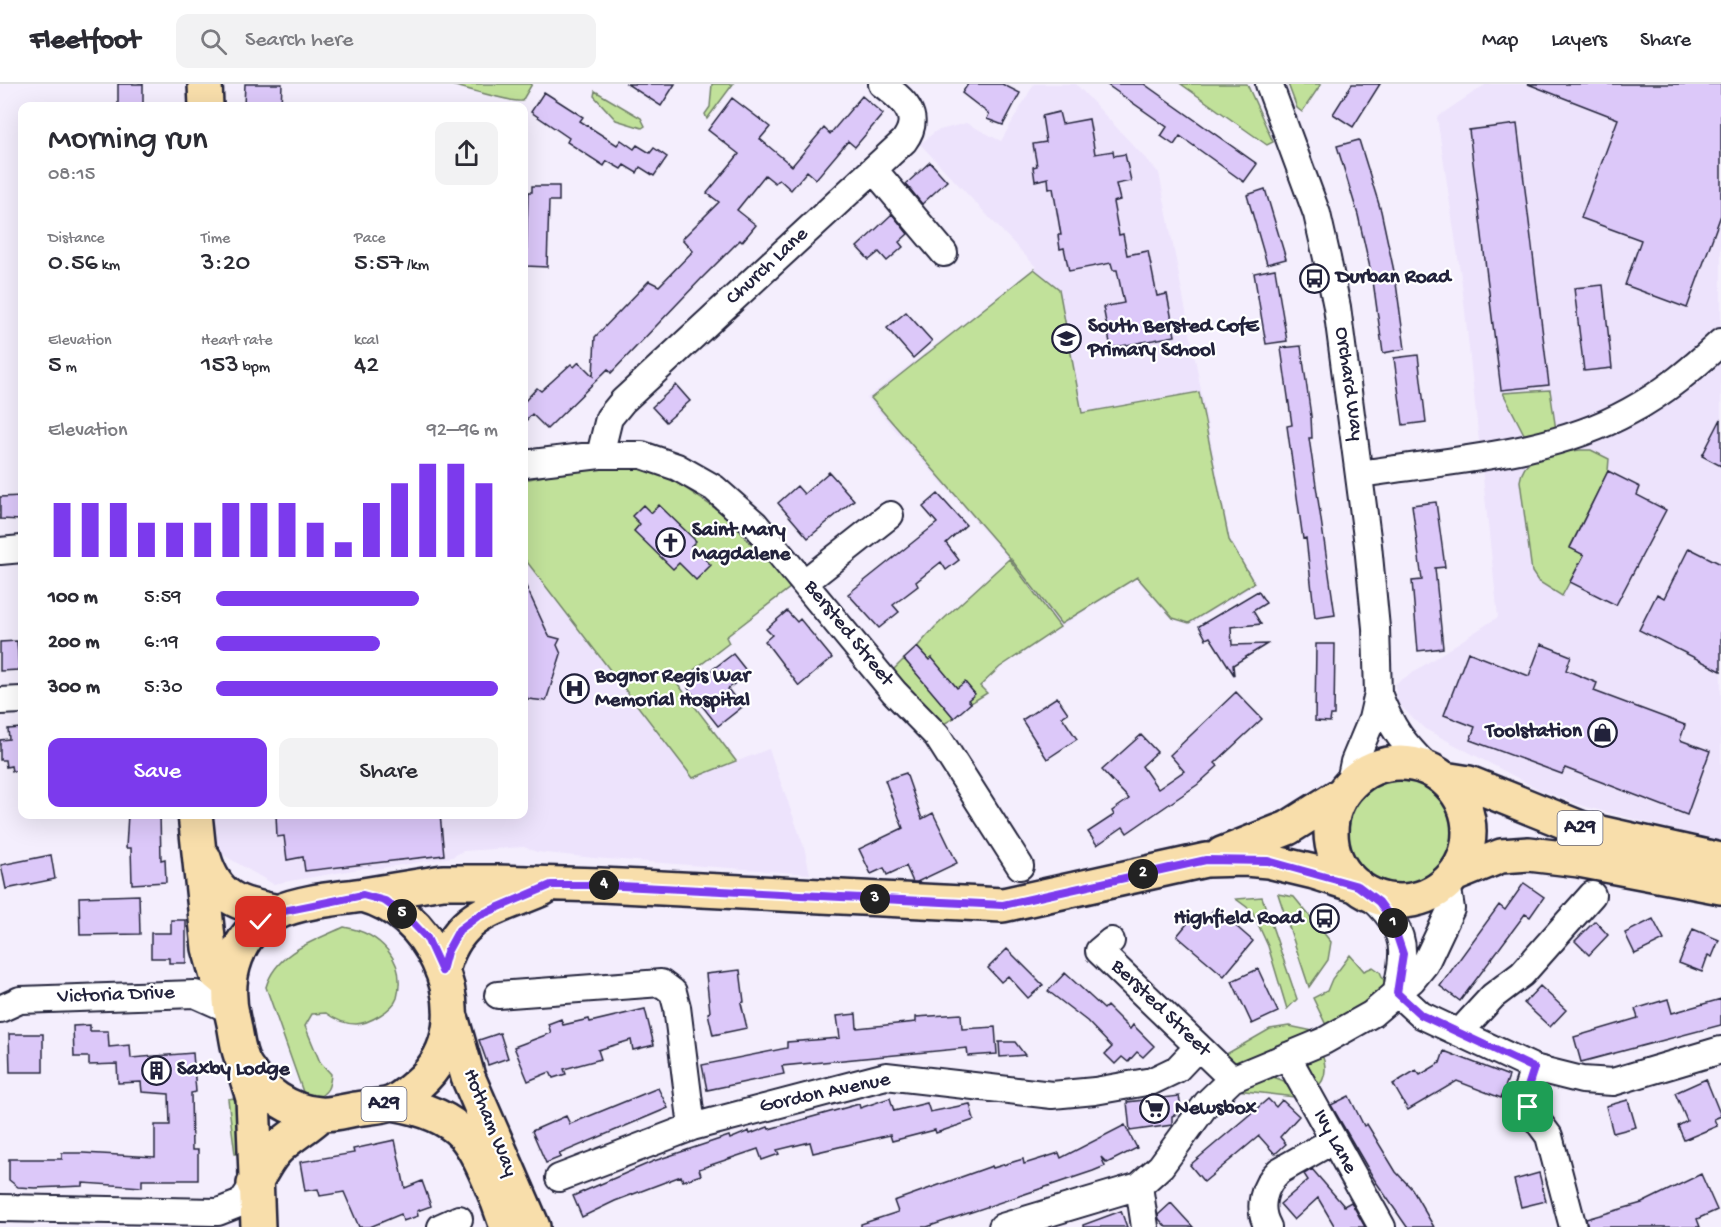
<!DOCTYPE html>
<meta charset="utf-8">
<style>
body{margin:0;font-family:"Gochi Hand",sans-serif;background:#f2f2f3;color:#2b2b33;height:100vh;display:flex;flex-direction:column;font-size:22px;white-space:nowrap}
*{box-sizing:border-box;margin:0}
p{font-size:20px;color:#7c7c81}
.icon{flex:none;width:33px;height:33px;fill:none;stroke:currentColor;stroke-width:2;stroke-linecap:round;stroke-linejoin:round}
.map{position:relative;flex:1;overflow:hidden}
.panel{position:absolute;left:18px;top:18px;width:510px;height:717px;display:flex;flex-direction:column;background:#fff;border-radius:12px;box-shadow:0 6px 24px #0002}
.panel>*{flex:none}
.pin{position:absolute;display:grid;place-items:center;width:51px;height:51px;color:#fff;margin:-26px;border-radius:12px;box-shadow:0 3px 9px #0006}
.km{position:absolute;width:30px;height:30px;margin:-15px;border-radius:50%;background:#222;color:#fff;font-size:16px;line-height:30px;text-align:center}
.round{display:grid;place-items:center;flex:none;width:63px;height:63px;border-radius:12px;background:#f2f2f3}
.summary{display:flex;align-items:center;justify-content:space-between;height:102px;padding:0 30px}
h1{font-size:33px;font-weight:600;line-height:45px}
.stats{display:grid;grid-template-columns:repeat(3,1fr);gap:9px;height:102px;padding:6px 30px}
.stats div{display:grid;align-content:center}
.stats b{font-size:26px;font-weight:600}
.stats small{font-size:16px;font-weight:400}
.stats p{font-size:16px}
.chart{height:168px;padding:12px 30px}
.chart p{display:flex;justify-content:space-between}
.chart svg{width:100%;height:108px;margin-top:6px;stroke:#7c3aed;stroke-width:6}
.action{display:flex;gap:12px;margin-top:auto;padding:12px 30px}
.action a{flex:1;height:69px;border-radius:12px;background:#7c3aed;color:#fff;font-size:24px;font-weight:600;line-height:69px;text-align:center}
.action a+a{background:#f2f2f3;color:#2b2b33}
ul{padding:0 30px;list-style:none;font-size:20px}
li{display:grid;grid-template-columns:96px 72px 1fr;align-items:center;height:45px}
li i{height:15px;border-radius:8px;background:#7c3aed}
header{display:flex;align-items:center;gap:36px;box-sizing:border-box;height:84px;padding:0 30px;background:#fff;border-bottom:2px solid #e1e1e2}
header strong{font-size:28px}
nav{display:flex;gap:33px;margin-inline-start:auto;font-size:21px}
.search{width:420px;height:54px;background:#f2f2f3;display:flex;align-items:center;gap:15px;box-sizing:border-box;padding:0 21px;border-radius:12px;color:#7c7c81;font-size:22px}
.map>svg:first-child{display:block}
.built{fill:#ede3fc}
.green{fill:#c1e19a;stroke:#72826a;stroke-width:1.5}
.building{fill:#dcc8f9;stroke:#22223b;stroke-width:1.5}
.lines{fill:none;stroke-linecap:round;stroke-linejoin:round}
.minor-casing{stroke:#22223b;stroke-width:30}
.major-casing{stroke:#22223b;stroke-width:38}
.minor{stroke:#fff;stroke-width:26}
.major{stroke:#f8deab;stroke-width:33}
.route-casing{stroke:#fff;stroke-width:12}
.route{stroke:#7c3aed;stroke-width:8}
.labels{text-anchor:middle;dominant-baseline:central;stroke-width:4.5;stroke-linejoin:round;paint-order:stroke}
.shield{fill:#fff;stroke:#646476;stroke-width:1.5}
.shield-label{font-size:20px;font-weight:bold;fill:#22223b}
.street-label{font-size:21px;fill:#22223b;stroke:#fff}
.poi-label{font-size:21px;font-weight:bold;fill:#22223b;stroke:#fff;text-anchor:start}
</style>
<header>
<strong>Fleetfoot</strong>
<div class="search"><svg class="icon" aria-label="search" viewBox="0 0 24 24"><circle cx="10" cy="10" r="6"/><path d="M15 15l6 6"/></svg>Search here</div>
<nav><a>Map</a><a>Layers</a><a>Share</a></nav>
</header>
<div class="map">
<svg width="1721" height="1143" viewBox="0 0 1721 1143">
<rect width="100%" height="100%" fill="#f4eefd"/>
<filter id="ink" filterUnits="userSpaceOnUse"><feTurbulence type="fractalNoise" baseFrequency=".0167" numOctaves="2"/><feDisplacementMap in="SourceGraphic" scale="12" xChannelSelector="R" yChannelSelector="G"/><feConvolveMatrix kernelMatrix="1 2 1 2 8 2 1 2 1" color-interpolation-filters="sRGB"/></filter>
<g filter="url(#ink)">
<path class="built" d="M1034,0h42l83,89 71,366 26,45 -67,41 -17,-6 -36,-41 -76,49 -51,-68 -142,-161 169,-131 -116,-123 16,-13 30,-8 35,18z
M1486,0h235v758l-138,-36 -43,-16 -115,-61 -28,-26 -2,-19 103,-67 -36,-333 -25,-167z
M524,474l169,220 76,-29 35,98 6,27 -216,-16 -57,-6 -13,-5 -61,4 -11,6 -76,12 -11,-1 -92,16 -58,-34 -4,-35 313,-1z"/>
<path class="green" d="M447,0h85l-10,17c-10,2 -60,-14 -75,-17z
M712,0h21l-26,35 -2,-5 5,-7z
M1181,0h66l26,58 -6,3z
M1288,0h33l-19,28 -5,-4z
M595,7l46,27 4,8 -3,2 -26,-8 -22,-24z
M1034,185l25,20 23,124 117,-21 30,148 25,43 -65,40 -16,-5 -36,-41 -76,47 -50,-65 -140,-161z
M1550,306l6,40 -32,4 -21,-41z
M1580,366h11l18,9 -1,12 -38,76 14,8 -22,41 -24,-15 -6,-9 -12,-91c4,-29 36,-28 60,-31z
M624,382l29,3 17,9 64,43 11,17 13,12 6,2 27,35 -65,50 3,6 -52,40 59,78 -43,17 -169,-220v-78l51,-10z
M1009,475l51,68 -60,40 -20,19 7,7 -16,10 -20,-22 -16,14 19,23 -12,7 -49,-55 11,-11 19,21 9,-22 -3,2 -12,-13 18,-20z
M1348 749a54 54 0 1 1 108 0a54 54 0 1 1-108 0Z
M1278,810l16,3 37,45 -3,18 -19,27z
M1262,813l35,102 -10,10 -19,-63 -16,-35 -16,-12z
M344,843c36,6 63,33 53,71 -4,12 -29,26 -41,26 -11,0 -22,-5 -30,-11l-14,1 -7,12 15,36 11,12c-1,13 -3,19 -15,24l-13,-6 -37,-105c10,-35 48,-46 78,-60z
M1350,871l14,16 9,-4 7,5 5,11c-11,21 -38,33 -59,42l-13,-27 14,-7 5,-12z
M1289,942l24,5 -76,32 -14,-7 47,-27z
M1321,968c6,14 7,27 -6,37l-10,-22 9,-11z
M1271,992l13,5 11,16 -58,-7z
M234,1014l3,1 5,55h-7l-7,-55z"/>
<path class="building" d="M118,0h25v22h-25z
M245,0h37l-1,22h-37z
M627,0h48l-14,22z
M968,0h34l18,9 -17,32 -16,-6 2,-5 -27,-21z
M1106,0h38l113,80 -13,18 -64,-46 -6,9 -13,-9 6,-9z
M1352,0h28l-27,43 -20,-13z
M1528,0h193v131l-34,93 -62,-23 16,-45 -60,-22 37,-99z
M544,8l39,25 -3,4 37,24 4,-5 13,9 3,-4 13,8 4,-5 13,9 -13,19 -14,-9 -3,6 -13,-8 -3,4 -14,-8 -3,5 -37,-24 2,-4 -38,-26z
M862,12l21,18 -28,33 -7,-6 -32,38 -9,-8 -16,19 -12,-11 -4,4 -10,-8 -28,35 19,15 -14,17 -2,-2 -38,38 -91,95 -3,-4 -61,60 -15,-15 -8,9v-21l13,-14 4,3 30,-27 3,3 5,-5 14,14 2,-39 54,-56 10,5 34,-35 -11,-12 37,-37 -12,-9 32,-39 -31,-24 24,-32 38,29 -10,12 32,27 32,-38 6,6z
M1059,28l3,12 27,-5 6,35 18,-3 1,5 11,-2 6,27 -15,3 4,16 -7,2 6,33 4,-1 4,21 21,-4 9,45 10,-2 8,42 -64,12 -8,-41 21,-4 -7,-33h-4l-2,-7 -42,8 -5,-23 -4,1 -2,-14h3l-8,-47 -4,1 -1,-11 -13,3 -2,-14 4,-1 -4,-22 13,-2 -4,-26z
M1517,40l32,261 -48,5 -32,-260z
M1359,56l22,71 14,65 10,73 -22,4 -10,-72 -15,-66 -21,-69z
M930,78l17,19 -25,23 -16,-20z
M532,102h27v15h-10l-2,66 -21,-1 2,-74h4z
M1265,105l21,70 -19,5 -20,-69z
M892,130l16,20 -9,8 4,5 -16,14 -8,-9 -10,8 -12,-13z
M1275,185l12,72 -21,3 -12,-71z
M1603,201l9,83 -28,3 -10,-83z
M906,228l26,29 -19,17 -26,-30z
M1301,262l10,70 1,22h-3l26,177 -20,3 -9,-80 -3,1 -16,-113 5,-1 -11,-77z
M1418,271l8,67 -23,3 -9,-67z
M676,301l14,16 -24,21 -14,-15z
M1721,335v47l-19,-10z
M1608,387l32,16 -3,8 29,15 -50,95 -46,-23 14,-27 -14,-7z
M829,388l25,28 -46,38 -30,-35 19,-17 7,8z
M938,410l28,31 -20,18 13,17 -13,10 -5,-8 -25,20 2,4 -25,19 6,7 -20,16 -31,-34 89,-71 -14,-16z
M22,412v24l-22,-1v-22z
M1436,418l9,65 -10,1 8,80 -25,3 -6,-70 10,-1 -10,-75z
M643,421l8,8 8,-8 37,36 -5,5 20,19 -15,15 -17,-17 -6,6 -39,-38 6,-7 -8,-8z
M1689,464l32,16v107l-82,-41 18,-36 7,4z
M524,498l25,54 11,3 -3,6 4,9 -15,47 -18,-2 -4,-6z
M1258,507l8,12 -13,8 8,13 -30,3 1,18 35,-1 -34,21 1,10 -24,-38 -4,2 -7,-13z
M787,527l10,11 3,-3 32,39 -33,28 -34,-45 7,-6 -6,-6z
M17,557l2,29 -19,1v-29z
M1316,560h19l-1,71h-3l-1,7 -15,-1z
M1541,560l30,12 -5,14 31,13 -3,8 91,34 -5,15 30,11 -23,64 -122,-47 -3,6 -92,-34 5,-13 -31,-12 24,-63 61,24z
M917,563l12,13 3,-2 25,30 8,-6 10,12 -7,6 3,3 -17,15 -50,-59z
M733,570l15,19 -20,16 14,18 -24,19 -30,-38z
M1236,608l26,27 -47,44 3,3 -21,19 -70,48 -4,-6 -26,18 -9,-13 26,-17 -2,-4 17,-12 -27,-29 39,-35 16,17 -15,14 16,23 26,-18 -14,-16z
M1057,613l11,16 -6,4 15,22 -30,20 -25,-39z
M22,644v43h-10l-1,-5 -5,1 -1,-7h-5v-20l9,-1 -1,-10z
M906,689l16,46 11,-6 24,50 -40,19h-4l-7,-16 -19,9 -3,-7 -13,6 -12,-25 44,-21 -18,-48z
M128,730h32l1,46 4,-1 1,23 -34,2 -1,-36h-5z
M276,730h164l4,41 -139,16 -2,-14 -16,3 -3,-24 -7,1z
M51,771l4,24 -49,10 -5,-24z
M1524,799l20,14 -14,20 -5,-3 -65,87 -20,-15 59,-81 6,5z
M139,811l1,39 -60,1 -1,-38z
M1215,824l38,33 -29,35 -47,-40 14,-17 9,7z
M1653,835l11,21 -29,14 -10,-21z
M171,836h15v43h-17v-5h-18v-25h20z
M1595,837l13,14 -19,20 -14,-14z
M1693,845l26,11 -7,17 -4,-2 -6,17 -23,-9z
M1007,865l36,36 -15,13 -20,-22 -7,6 -13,-14z
M1258,885l20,43 -26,12 -20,-43z
M740,886l4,32 -3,1 6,25 -34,7 -5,-22 2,-1 -4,-38z
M1065,889l39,36 3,-3 23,23 3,-4 21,21 -11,11 -6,-5 -9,10 -6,-5 -7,7 -10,-10 7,-7 -25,-26 -39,-30z
M1540,902l26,24 -16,17 -26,-24z
M1668,915l4,14 49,-14v26l-140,37 -7,-25 64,-19 -3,-9z
M645,925l9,36 -21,5 -2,-10 -33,10 3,9 -37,10 2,5 -13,4 -3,-6 -22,9 -14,-34 37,-14 -3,-9 13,-5 2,6 26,-6 1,3z
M856,930l1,14 59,-6v-5l45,-3 1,15 33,-2 2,27 -29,2 -1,-8 -185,18 2,8 -77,16 -5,-25 85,-17v-6l53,-4 -3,-22z
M90,941v6h18l1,16 21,-2 1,13 62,-5 3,39 -5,1 1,57h6v30h-56v7l-59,-4v3l-48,2 -17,-1 -9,-7v-21h53v-6h21l72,4v-32h15l-1,-31 -27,-2 -1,-10 -23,1 -1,-19 -28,1v-8h-15l-1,-31z
M500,949l8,25 -20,7 -9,-25z
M9,950h34v38h-33z
M999,958h16l10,13 -25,2z
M1444,967l65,25 -8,22 -44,-17 -49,29 -15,-26 23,-14 4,5 20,-12z
M1706,995l15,37 -7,3 3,7 -33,14 -6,-14 9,-5 -12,-28z
M658,1004l10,20 -109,46 2,3 -15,6 -14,-32 34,-15 4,8z
M1179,1012l3,16 -10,4v9l-42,6 -3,-29z
M1349,1012l15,30 3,-2 29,48 16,17 22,38h-27l-33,-48 -43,-74z
M890,1014l4,13 33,-8 3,9 40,-8 4,16 -38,13 -1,-3 -43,11 -2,-6 -77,18 -3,-11 -33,8 2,4 -17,6 -4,-11 -59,20 2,6 -18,6 -2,-5 -66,25 -33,16 -9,-21 81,-35 75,-25 1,3 19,-8 1,3 18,-7 1,2 90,-25 1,4z
M1268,1015l8,8 6,-7 17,16 -19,21 6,7 -11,10 -16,-18 -55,46 -14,-17z
M1628,1016l8,27 -23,6 -7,-27z
M1125,1041l12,23 -30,15 -6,-6 4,9 -12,5 -166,56h-66v-3l37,-12 -4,-11 98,-35 1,2 30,-9 1,5 35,-11 2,5z
M395,1056l10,48 17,-7 9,25 -14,5 1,5 -15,5 -2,-7 -31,13h-11l-15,-35 -24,4 -2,-7 -13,2 -5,-29 54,-9 -1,-4z
M1312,1085l32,37 7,-4 14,25h-30l-17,-29 -24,22 -14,-16 28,-24 -4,-6z
M1539,1089l7,28 -25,6 -7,-27z
M1701,1090l16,36 -20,9 3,8h-112l-2,-8 56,-16z
M1171,1119l10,11 12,13h-27l-7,-8 -1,-4z
M1121,1127l6,16h-44v-2z"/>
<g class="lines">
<defs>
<path id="minor" d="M1269,0l48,130 10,44 10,49 31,238 8,83 2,65 -6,26 -18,43 -5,24
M874,86l70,83
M600,371l9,-37 14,-17 281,-260c19,-26 -1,-41 -22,-57
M524,380l76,-9h42l35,12 37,21 41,36 139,168 43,44 83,130
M1360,390c89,-14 189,-18 270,-63 34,-18 63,-43 91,-69
M0,467l22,-2
M805,498l85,-67
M1378,609c14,37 25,50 53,78
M0,617l22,-1
M1362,806c20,15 42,38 40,66 0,12 -4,24 -5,37
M1111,857l-12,10 133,128
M1397,909l24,22 113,53 48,12 31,2 108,-32
M498,911l163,-12 12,9 4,15 15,120
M0,925l20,-9 175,-6 36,16
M1459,949l34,-37 29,-22 70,-79
M1287,972l95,171
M1534,984l-9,28 3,12 21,28 24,91
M559,1094l133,-51 194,-51 166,19 43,-4 57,-10 25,-12 20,-21
M1139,1102l6,41
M0,1124l218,4 23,-9 13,-19
M441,1143l18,-8
M1002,1143l137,-41 22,-20 46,-63 25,-24 92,-38 48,-27 40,-34 13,-16 26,-55 -4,-26
M1268,1143c-11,-19 -5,-41 11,-56l53,-30"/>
<path id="major" d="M205,0l1,22
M1331 748a69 69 0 1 1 138 0a69 69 0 1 1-138 0Z
M1444,695l25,4 114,46 138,31
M195,730l14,134 7,25 12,10
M1222,770l66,-26 54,-34
M204,774c13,43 36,46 75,54
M1454,791l47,-19 28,-2 50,6 142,27
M363,811l80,-13h53l105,3 402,20 203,-45 39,-1 23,2 46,11 44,14
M363,811c35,10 59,32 75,66 20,43 17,91 -20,123 -8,7 -17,15 -26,19 -11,4 -25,4 -36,6 -11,2 -25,6 -36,5 -31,-2 -58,-22 -74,-47 -9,-14 -9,-32 -13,-48 -10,-41 3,-88 45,-107 25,-11 58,-13 85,-17z
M442,887c15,-59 53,-61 102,-83
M452,936l16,57 65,150
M244,985l9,29 5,129
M392,1019c24,4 55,13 72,32 16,18 35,68 43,92
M254,1100c6,-9 11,-20 18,-29 13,-17 34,-26 49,-41"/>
</defs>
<use href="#minor" class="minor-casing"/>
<use href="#major" class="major-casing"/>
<use href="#minor" class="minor"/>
<use href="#major" class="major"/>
</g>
</g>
<g class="lines" filter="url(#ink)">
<defs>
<path id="route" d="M261,838l18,-10 84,-17 22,6 23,17 19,20 15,33 5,-19 12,-22 19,-14 73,-31h50l402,20 203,-45 62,1 90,25 21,16 12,16 12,36 -6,39 24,22 113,53 -9,28 3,11"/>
</defs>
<use href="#route" class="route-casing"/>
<use href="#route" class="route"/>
</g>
<defs>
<symbol id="bus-ring" viewBox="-11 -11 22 22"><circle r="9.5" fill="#fff" stroke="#22223b" stroke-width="1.5"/><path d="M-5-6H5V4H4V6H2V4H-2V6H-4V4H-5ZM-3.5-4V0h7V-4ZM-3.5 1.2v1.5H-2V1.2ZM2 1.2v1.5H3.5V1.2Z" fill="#22223b"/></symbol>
<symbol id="school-ring" viewBox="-11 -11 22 22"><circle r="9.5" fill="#fff" stroke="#22223b" stroke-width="1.5"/><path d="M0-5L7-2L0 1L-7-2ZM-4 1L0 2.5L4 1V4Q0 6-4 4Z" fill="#22223b"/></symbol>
<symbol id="church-ring" viewBox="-11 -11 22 22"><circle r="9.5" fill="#fff" stroke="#22223b" stroke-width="1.5"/><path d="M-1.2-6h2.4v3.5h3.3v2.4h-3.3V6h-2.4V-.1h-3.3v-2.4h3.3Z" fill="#22223b"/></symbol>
<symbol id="hospital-ring" viewBox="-11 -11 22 22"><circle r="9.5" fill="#fff" stroke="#22223b" stroke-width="1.5"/><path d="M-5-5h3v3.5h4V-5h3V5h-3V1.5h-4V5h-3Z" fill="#22223b"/></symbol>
<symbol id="shop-ring" viewBox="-11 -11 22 22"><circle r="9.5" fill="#fff" stroke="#22223b" stroke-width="1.5"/><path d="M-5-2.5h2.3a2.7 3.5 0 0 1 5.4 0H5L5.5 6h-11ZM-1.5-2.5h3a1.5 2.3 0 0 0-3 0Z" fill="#22223b"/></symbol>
<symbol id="building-ring" viewBox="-11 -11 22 22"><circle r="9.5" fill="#fff" stroke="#22223b" stroke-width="1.5"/><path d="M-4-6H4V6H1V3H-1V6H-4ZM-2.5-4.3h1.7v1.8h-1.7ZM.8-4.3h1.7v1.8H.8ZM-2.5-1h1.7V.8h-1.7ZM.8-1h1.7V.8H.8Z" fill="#22223b"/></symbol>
<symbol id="supermarket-ring" viewBox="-11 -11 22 22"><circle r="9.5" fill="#fff" stroke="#22223b" stroke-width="1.5"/><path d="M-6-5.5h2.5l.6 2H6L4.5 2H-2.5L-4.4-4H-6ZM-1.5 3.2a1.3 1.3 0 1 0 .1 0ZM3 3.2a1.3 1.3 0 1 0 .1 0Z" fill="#22223b"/></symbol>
</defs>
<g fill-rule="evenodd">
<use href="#bus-ring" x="1298" y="178" width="33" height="33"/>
<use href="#school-ring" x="1050" y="238" width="33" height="33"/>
<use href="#church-ring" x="654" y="442" width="33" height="33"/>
<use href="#hospital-ring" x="558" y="588" width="33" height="33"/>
<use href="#shop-ring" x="1586" y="632" width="33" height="33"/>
<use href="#bus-ring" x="1308" y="818" width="33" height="33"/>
<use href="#building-ring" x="140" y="970" width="33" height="33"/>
<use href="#supermarket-ring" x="1138" y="1008" width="33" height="33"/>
</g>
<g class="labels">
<g class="shield">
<rect x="1557.5" y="727" width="45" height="34" rx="4.5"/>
<rect x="361.5" y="1003" width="45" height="34" rx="4.5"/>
</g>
<g class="shield-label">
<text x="1580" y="744">A29</text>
<text x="384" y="1020">A29</text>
</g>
<g class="street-label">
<text transform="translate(768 183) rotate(-43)">Church Lane</text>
<text transform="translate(1348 300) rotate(82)">Orchard Way</text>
<text transform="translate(848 550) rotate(51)">Bersted Street</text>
<text transform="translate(116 912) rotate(-2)">Victoria Drive</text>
<text transform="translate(1160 925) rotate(44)">Bersted Street</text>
<text transform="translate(825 1010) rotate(-12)">Gordon Avenue</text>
<text transform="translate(489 1039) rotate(68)">Hotham Way</text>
<text transform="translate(1334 1058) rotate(61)">Ivy Lane</text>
</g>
<g class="poi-label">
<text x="1336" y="194">Durban Road</text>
<text x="1088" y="243">South Bersted CofE<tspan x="1088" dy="24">Primary School</tspan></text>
<text x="692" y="447">Saint Mary<tspan x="692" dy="24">Magdalene</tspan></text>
<text x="595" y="593">Bognor Regis War<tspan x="595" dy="24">Memorial Hospital</tspan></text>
<text x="1582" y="648" text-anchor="end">Toolstation</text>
<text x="1303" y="835" text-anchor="end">Highfield Road</text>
<text x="177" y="986">Saxby Lodge</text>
<text x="1175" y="1025">Newsbox</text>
</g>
</g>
</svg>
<div class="pin" style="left:1528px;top:1023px;background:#1e9e55"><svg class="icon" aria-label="arrive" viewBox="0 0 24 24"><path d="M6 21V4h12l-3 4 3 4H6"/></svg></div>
<div class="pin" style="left:261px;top:838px;background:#d93025"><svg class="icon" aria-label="check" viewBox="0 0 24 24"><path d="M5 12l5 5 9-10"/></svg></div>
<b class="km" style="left:1393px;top:839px">1</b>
<b class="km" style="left:1143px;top:790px">2</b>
<b class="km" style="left:875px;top:815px">3</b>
<b class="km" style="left:604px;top:801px">4</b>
<b class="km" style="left:402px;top:830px">5</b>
<section class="panel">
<div class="summary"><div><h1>Morning run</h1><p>08:15</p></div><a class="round"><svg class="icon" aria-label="share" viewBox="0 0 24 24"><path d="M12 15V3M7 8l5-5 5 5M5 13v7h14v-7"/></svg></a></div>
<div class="stats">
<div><p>Distance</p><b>0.56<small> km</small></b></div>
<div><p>Time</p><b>3:20</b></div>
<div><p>Pace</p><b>5:57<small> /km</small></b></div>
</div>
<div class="stats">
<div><p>Elevation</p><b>5<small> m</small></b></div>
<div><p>Heart rate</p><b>153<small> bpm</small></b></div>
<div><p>kcal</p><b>42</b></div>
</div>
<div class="chart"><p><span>Elevation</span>92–96 m</p>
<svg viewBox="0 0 160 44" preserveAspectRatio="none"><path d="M5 44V22M15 44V22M25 44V22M35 44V30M45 44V30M55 44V30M65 44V22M75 44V22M85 44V22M95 44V30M105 44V38M115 44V22M125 44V14M135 44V6M145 44V6M155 44V14"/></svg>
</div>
<ul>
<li><b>100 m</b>5:59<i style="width:72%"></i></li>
<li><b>200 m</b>6:19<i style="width:58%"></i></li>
<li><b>300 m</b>5:30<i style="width:100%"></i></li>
</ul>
<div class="action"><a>Save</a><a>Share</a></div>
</section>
</div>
